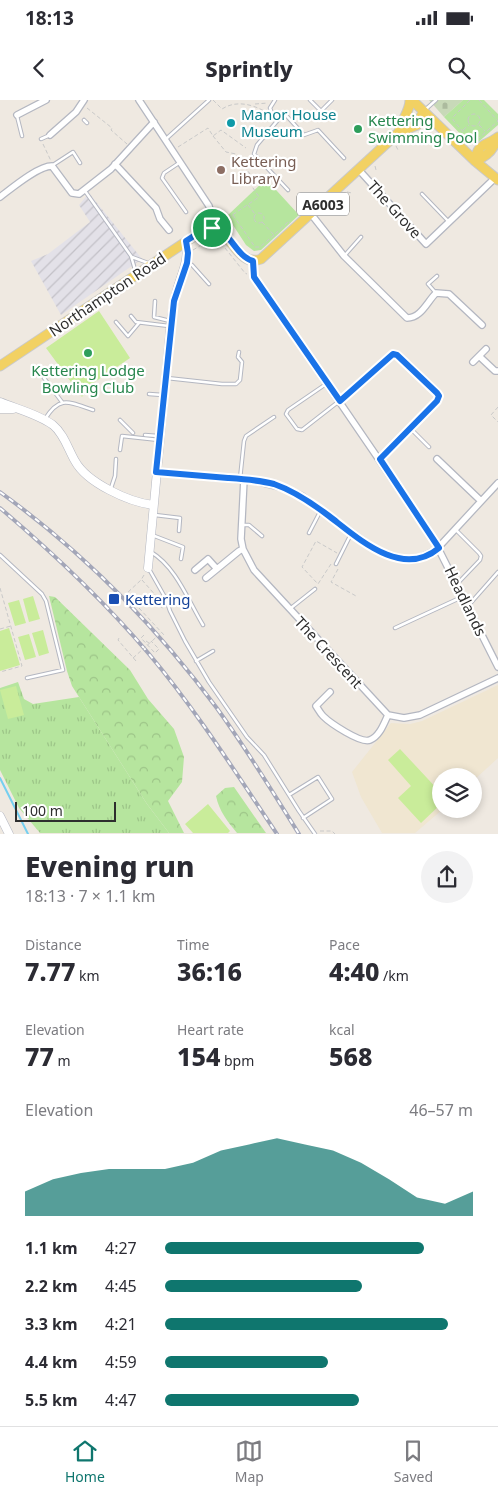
<!DOCTYPE html>
<meta charset="utf-8">
<style>
body{margin:0;font-family:"Noto Sans",sans-serif;background:#f2f2f3;color:#2b2b33;height:100vh;display:flex;flex-direction:column;font-size:19px;white-space:nowrap}
*{box-sizing:border-box;margin:0}
p{font-size:16px;color:#7c7c81}
.icon{flex:none;width:28px;height:28px;fill:none;stroke:currentColor;stroke-width:2;stroke-linecap:round;stroke-linejoin:round}
.map{position:relative;height:734px;overflow:hidden}
.drawer{display:flex;flex-direction:column;background:#fff;flex:1}
.drawer>*{flex:none}
.fabs{position:absolute;left:432px;top:668px;display:grid;gap:10px}
.fabs a{display:grid;place-items:center;width:50px;height:50px;border-radius:50%;background:#fff;box-shadow:0 2px 8px #0003;font-size:25px}
.scale{position:absolute;left:15px;bottom:12px;width:101px;box-sizing:border-box;padding-left:5px;border:2px solid #2e2e2e;border-top:0;font-size:14px;line-height:18px;white-space:nowrap;color:#2e2e2e;-webkit-text-stroke:4px #fff;paint-order:stroke}
.pin{position:absolute;display:grid;place-items:center;width:42px;height:42px;color:#fff;margin:-21px;border:2px solid #fff;border-radius:50%;box-shadow:0 1px 5px #0007}
.round{display:grid;place-items:center;flex:none;width:52px;height:52px;border-radius:26px;background:#f2f2f3}
.overview{display:flex;align-items:center;justify-content:space-between;height:85px;padding:0 25px}
h1{font-size:28px;font-weight:800;line-height:38px}
.metrics{display:grid;grid-template-columns:repeat(3,1fr);gap:8px;height:85px;padding:5px 25px}
.metrics div{display:grid;align-content:center}
.metrics b{font-size:25px;font-weight:800}
.metrics small{font-size:14px;font-weight:400}
.metrics p{font-size:14px}
.chart{height:140px;padding:10px 25px}
.chart p{display:flex;justify-content:space-between}
.chart svg{width:100%;height:90px;margin-top:5px;fill:#0f766e;opacity:.7}
ul{padding:0 25px;list-style:none;font-size:16px}
li{display:grid;grid-template-columns:80px 60px 1fr;align-items:center;height:38px}
li i{height:12px;border-radius:6px;background:#0f766e}
.status{display:flex;justify-content:space-between;align-items:center;height:35px;padding:0 25px;background:#fff;direction:ltr}
.status svg{height:14px;fill:currentColor}
header{display:flex;justify-content:space-between;align-items:center;height:65px;padding:0 25px;background:#fff;font-size:22px;font-weight:800}
.menu{display:flex;justify-content:space-around;align-items:center;height:70px;border-top:1px solid #e1e1e2;background:#fff;font-size:14px;color:#7c7c81}
.menu a{display:grid;justify-items:center;gap:2px}
.menu .current{color:#0f766e}
.map>svg:first-child{display:block}
.industrial{fill:url(#industrial-furrows)}
.education{fill:#f0e6d1}
.grass{fill:url(#grass-tufts)}
.forest{fill:url(#forest-crowns)}
.cemetery{fill:url(#cemetery-stones)}
.park{fill:#b6e59e}
.pitch{fill:#c9ec9a}
.lines{fill:none;stroke-linecap:round;stroke-linejoin:round}
.stream{stroke:#75cff0;stroke-width:2}
.lane-casing{stroke:#b4b7c1;stroke-width:4.5}
.street-casing{stroke:#b4b7c1;stroke-width:8}
.secondary-casing{stroke:#b4b7c1;stroke-width:9}
.primary-casing{stroke:#c9c9c9;stroke-width:11}
.path{stroke:#c9c9c9;stroke-width:1;stroke-dasharray:4 2.5;stroke-linecap:butt}
.lane{stroke:#fff;stroke-width:2.5}
.street{stroke:#fff;stroke-width:5.5}
.secondary{stroke:#fff;stroke-width:8}
.primary{stroke:#f2d163;stroke-width:9}
.rail-casing{stroke:#a3a6b8;stroke-width:4}
.rail{stroke:#fff;stroke-width:2;stroke-dasharray:5.5;stroke-linecap:butt}
.path-bridge{stroke:#c9c9c9;stroke-width:1;stroke-dasharray:4 2.5;stroke-linecap:butt}
.route-casing{stroke:#fff;stroke-width:10}
.route{stroke:#1a73e8;stroke-width:6}
.culture-dot{fill:#0f9aa8;stroke:#fff;stroke-width:2}
.leisure-dot{fill:#2e9e5b;stroke:#fff;stroke-width:2}
.education-dot{fill:#8d6e63;stroke:#fff;stroke-width:2}
.transit-dot{fill:#1a4fb4;stroke:#fff;stroke-width:2}
.labels{text-anchor:middle;dominant-baseline:central;stroke-width:4.5;stroke-linejoin:round;paint-order:stroke}
.shield{fill:#fff;stroke:#6d6d6d;stroke-width:1}
.shield-label{font-size:14px;font-weight:bold;fill:#2e2e2e}
.culture-label{font-size:15px;fill:#0d838f;stroke:#fff;text-anchor:start}
.leisure-label{font-size:15px;fill:#27864d;stroke:#fff;text-anchor:start}
.education-label{font-size:15px;fill:#785e54;stroke:#fff;text-anchor:start}
.street-label{font-size:15px;fill:#2e2e2e;stroke:#fff}
.transit-label{font-size:15px;fill:#164399;stroke:#fff;text-anchor:start}
</style>
<div class="status"><b>18:13</b><svg viewBox="0 0 49 12"><path d="M0 12V9h3v3zM5 12V6h3v6zM10 12V3h3v9zM15 12V0h3v12zM26 1h20v11H26zM47 4h2v5h-2z"/></svg></div>
<header><svg class="icon" aria-label="back" viewBox="0 0 24 24"><path d="M15 5l-7 7 7 7"/></svg>Sprintly<svg class="icon" aria-label="search" viewBox="0 0 24 24"><circle cx="10" cy="10" r="6"/><path d="M15 15l6 6"/></svg></header>
<div class="map">
<svg width="498" height="734" viewBox="0 0 498 734">
<defs>
<pattern id="industrial-furrows" width="10" height="10" patternUnits="userSpaceOnUse" patternTransform="scale(1.25)"><rect width="10" height="10" fill="#e3e1e8"/><path d="M-1 1l2-2M0 10L10 0M9 11l2-2" fill="none" stroke="#c3c1c7"/></pattern>
<pattern id="grass-tufts" width="24" height="20" patternUnits="userSpaceOnUse" patternTransform="scale(1.25)"><rect width="24" height="20" fill="#b6e59e"/><path d="M3 7l-1-3M5 7V3M7 7l1-3M15 17l-1-3M17 17v-4M19 17l1-3" fill="none" stroke="#9dc588"/></pattern>
<pattern id="forest-crowns" width="20" height="18" patternUnits="userSpaceOnUse" patternTransform="scale(1.25)"><rect width="20" height="18" fill="#b6e59e"/><path d="M2 6a3 3 0 1 1 6 0M12 15a3 3 0 1 1 6 0" fill="none" stroke="#9dc588"/></pattern>
<pattern id="cemetery-stones" width="16" height="16" patternUnits="userSpaceOnUse" patternTransform="scale(1.25)"><rect width="16" height="16" fill="#c8d9b8"/><path d="M2 7V4a2 2 0 0 1 4 0v3zM10 15v-3a2 2 0 0 1 4 0v3z" fill="#acbb9e"/></pattern>
</defs>
<rect width="100%" height="100%" fill="#efe9e1"/>
<path class="industrial" d="M89,93l53,66 -81,56 -30,-54 17,-7 42,-32 -11,-17z"/>
<path class="education" d="M498,585v73l-24,22v-4h-33v33h2l-28,24h-33l-21,-36 -9,-25 39,-49 19,1 12,-3z"/>
<path class="grass" d="M18,582l6,17 9,5 46,-7 68,107 22,29h-129l-21,-25 -19,-38v-82z"/>
<path class="forest" d="M49,496l6,1 75,73 18,29 26,30 10,28 -2,25 -14,19 16,32h-15l-22,-29 -75,-118 -5,-15z
M234,687l32,46h-29c-9,-11 -18,-22 -21,-37l9,-8z"/>
<path class="cemetery" d="M429,0h34l-19,17z"/>
<path class="park" d="M463,0h21l14,14v11l-22,19 -7,-1 -25,-26z
M266,79l33,36 -38,35 -7,1 -8,-6 -19,-29z"/>
<path class="pitch" d="M99,211l31,47 -41,28 -7,11 -36,-49z
M33,496l7,23 -11,3 -6,-23z
M19,500l7,23 -11,3 -7,-23z
M9,528l11,37 -20,6v-40z
M43,530l6,23 -10,3 -7,-23z
M29,534l7,23 -11,3 -7,-23z
M16,586l8,29 -16,4 -8,-29z
M400,649l41,44v11l-20,19 -23,-25 13,-12 -23,-26z
M208,704l22,27 -2,2h-35l-8,-9z"/>
<g class="lines">
<path class="stream" d="M0,678l28,56"/>
<defs>
<path id="lane" d="M275,0l-5,8 3,8 5,4 -21,25 -3,9 34,36
M310,0l11,11 11,-11
M426,9l10,-9
M17,16l5,20
M84,20l3,3
M278,20l6,-7 20,22 14,-5 26,28
M41,39l9,-4
M166,39l43,-39
M179,63l-15,10 -2,5 24,34
M53,65l20,-13 7,11
M85,91l46,65 5,17
M422,94l27,28
M345,155l16,-18
M132,157l16,6
M188,163l4,2 17,19
M435,192l-7,-8 9,-8
M155,201l-1,16 16,4
M131,216l5,6 33,4
M116,222l12,14 11,-13
M44,278l18,24
M167,278l55,6h14l4,-4 2,-18 -4,-5 1,-5
M326,284l-38,26 -2,4 11,15 5,1 36,-28
M129,288l3,3
M149,294l14,1
M45,319c15,-24 24,-17 48,-9
M120,320l13,13
M410,328l19,19
M145,335l13,1
M120,350l2,-14 37,4
M240,379l4,-38 2,-5 28,-19
M111,388l4,-12 1,-17
M155,415l25,3 -1,13
M243,425h6l13,11
M456,430l23,23 2,3 -1,4 -23,24
M309,433l12,-23
M152,435l31,12 -2,12
M151,452c25,15 37,48 52,73
M0,455l42,39 4,7 17,69 -36,8
M336,464l15,-30
M149,469l17,30 4,12 15,30 24,41 38,55 17,18 35,56 16,23
M468,506l30,-34
M291,508l24,-19
M395,528l67,-31
M196,561l17,-10
M289,695l29,-18 14,22 -29,19"/>
<path id="street" d="M139,0l70,106 4,14 -1,7
M17,15l29,-15
M50,35l26,-23 8,-12
M115,64l41,44 4,11 9,11
M359,70l67,74 69,-66
M0,97c12,-9 38,-31 52,-31l20,27 7,1 32,-25 43,-47
M311,114l33,42 63,62c14,0 20,-16 29,-25l13,1 33,31
M253,161l1,16 180,263 64,127
M479,256l16,15h3
M473,262l13,-13
M340,301l53,-47 4,1 40,38 2,3 -2,5 -57,58
M437,359l44,42
M156,372l100,9 28,7 18,8 71,52 17,8 13,3h14l19,-9 62,-67
M244,379l-3,60 2,10 11,21 134,145 16,3 16,-3 78,-37
M195,470l13,-11 9,10
M206,478l33,-27 4,-2
M330,592l-14,14c2,3 4,7 7,10 7,7 38,28 47,24 10,-4 14,-17 18,-25"/>
<path id="secondary" d="M0,302c17,7 38,12 53,23 11,9 15,24 22,36 12,22 54,41 78,44
M0,309h13
M148,468l23,-247c2,-10 3,-21 6,-31 5,-18 12,-29 9,-49
M0,716l9,18"/>
<path id="primary" d="M412,0l63,61 23,19
M399,32c2,-12 11,-20 11,-32
M475,61c3,-19 10,-14 23,-24
M475,61c10,-4 19,-10 21,-22
M0,266l205,-137 7,-2 6,2c14,9 23,38 43,30l138,-127 18,-7 6,-13"/>
</defs>
<use href="#lane" class="lane-casing"/>
<use href="#street" class="street-casing"/>
<use href="#secondary" class="secondary-casing"/>
<use href="#primary" class="primary-casing"/>
<path class="path" d="M213,0l9,9c14,-9 30,-5 44,3
M470,0l-17,17v3l18,21h4
M479,0l19,21 -19,17
M255,4l13,-1
M87,8l25,20 -1,2 16,14
M468 20a6 6 0 1 1 12 0a6 6 0 1 1-12 0Z
M479,25l6,6
M463,30l6,-5
M213,36l13,16 10,2 14,20 -3,5 12,18 -37,25
M43,44l8,17
M396,46l2,4
M178,47l30,-19 5,8 8,-6 25,18
M375,66l1,4
M347,92l5,1
M248,105l7,9
M254 118a5 5 0 1 1 10 0a5 5 0 1 1-10 0Z
M233,115l22,32h5l14,-12
M226,120l7,7 -3,3
M262,122l12,13 15,-14 1,2
M221,143l24,30 2,1
M193,150l20,-12 5,2
M498,307l-7,8 7,7
M331,464l-13,20 -16,-17 14,-26 21,12
M338,469l-7,13 25,14
M144,475l-3,5 -15,14 38,41
M142,480l16,18 -1,4 7,8
M0,488l22,78 -22,6
M0,529l11,-3
M144,535l-3,3 14,15 4,-4 -8,-8
M119,538l-1,2 18,21
M146,541l3,2
M320,731h12l3,3"/>
<use href="#lane" class="lane"/>
<use href="#street" class="street"/>
<use href="#secondary" class="secondary"/>
<use href="#primary" class="primary"/>
<defs>
<path id="rail" d="M0,392c83,60 155,133 216,215 30,41 56,84 83,127
M0,408c53,45 104,93 149,146 47,56 87,119 128,180"/>
</defs>
<use href="#rail" class="rail-casing"/>
<use href="#rail" class="rail"/>
<path class="path-bridge" d="M133,558l29,-26"/>
</g>
<g class="lines">
<defs>
<path id="route" d="M212,128c18,1 23,28 41,33l1,16 86,124 53,-47 4,1 40,38 2,3 -2,5 -57,58 59,89c-37,31 -80,-9 -110,-32 -17,-13 -35,-25 -55,-32 -15,-4 -31,-5 -46,-6 -24,-2 -48,-4 -72,-6l18,-171 13,-38 1,-10 -2,-12 14,-9z"/>
</defs>
<use href="#route" class="route-casing"/>
<use href="#route" class="route"/>
</g>
<circle class="culture-dot" cx="231" cy="23" r="5"/>
<g class="leisure-dot">
<circle cx="358" cy="29" r="5"/>
<circle cx="88" cy="253" r="5"/>
</g>
<circle class="education-dot" cx="221" cy="70" r="5"/>
<rect class="transit-dot" x="108" y="493" width="12" height="12" rx="2.5"/>
<g class="labels">
<rect class="shield" x="297" y="92.5" width="52" height="23" rx="4"/>
<g class="shield-label">
<text x="323" y="104">A6003</text>
</g>
<g class="culture-label">
<text x="241" y="14">Manor House<tspan x="241" dy="17">Museum</tspan></text>
</g>
<g class="leisure-label">
<text x="368" y="20">Kettering<tspan x="368" dy="17">Swimming Pool</tspan></text>
<text x="88" y="270" text-anchor="middle">Kettering Lodge<tspan x="88" dy="17">Bowling Club</tspan></text>
</g>
<g class="education-label">
<text x="231" y="61">Kettering<tspan x="231" dy="17">Library</tspan></text>
</g>
<g class="street-label">
<text transform="translate(395 109) rotate(48)">The Grove</text>
<text transform="translate(107 194) rotate(-34)">Northampton Road</text>
<text transform="translate(466 501) rotate(64)">Headlands</text>
<text transform="translate(329 552) rotate(47)">The Crescent</text>
</g>
<g class="transit-label">
<text x="125" y="499">Kettering</text>
</g>
</g>
</svg>
<div class="fabs">
<a><svg class="icon" aria-label="layers" viewBox="0 0 24 24"><path d="M12 4l9 5-9 5-9-5zM3 14l9 5 9-5"/></svg></a>
</div>
<div class="scale">100 m</div>
<div class="pin" style="left:212px;top:128px;background:#1e9e55"><svg class="icon" aria-label="arrive" viewBox="0 0 24 24"><path d="M6 21V4h12l-3 4 3 4H6"/></svg></div>
</div>
<section class="drawer">
<div class="overview"><div><h1>Evening run</h1><p>18:13 · 7 × 1.1 km</p></div><a class="round"><svg class="icon" aria-label="share" viewBox="0 0 24 24"><path d="M12 15V3M7 8l5-5 5 5M5 13v7h14v-7"/></svg></a></div>
<div class="metrics">
<div><p>Distance</p><b>7.77<small> km</small></b></div>
<div><p>Time</p><b>36:16</b></div>
<div><p>Pace</p><b>4:40<small> /km</small></b></div>
</div>
<div class="metrics">
<div><p>Elevation</p><b>77<small> m</small></b></div>
<div><p>Heart rate</p><b>154<small> bpm</small></b></div>
<div><p>kcal</p><b>568</b></div>
</div>
<div class="chart"><p><span>Elevation</span>46–57 m</p>
<svg viewBox="0 0 160 44" preserveAspectRatio="none"><path d="M0 44V32L10 26L20 23L30 21L40 21L50 21L60 18L70 12L80 9L90 6L100 9L110 12L120 18L130 26L140 35L150 38L160 32V44z"/></svg>
</div>
<ul>
<li><b>1.1 km</b>4:27<i style="width:84%"></i></li>
<li><b>2.2 km</b>4:45<i style="width:64%"></i></li>
<li><b>3.3 km</b>4:21<i style="width:92%"></i></li>
<li><b>4.4 km</b>4:59<i style="width:53%"></i></li>
<li><b>5.5 km</b>4:47<i style="width:63%"></i></li>
</ul>
</section>
<nav class="menu">
<a class="current"><svg class="icon" aria-label="home" viewBox="0 0 24 24"><path d="M3 11l9-7 9 7M6 9v11h12V9"/></svg>Home</a>
<a><svg class="icon" aria-label="map" viewBox="0 0 24 24"><path d="M3 6l6-2 6 2 6-2v14l-6 2-6-2-6 2zM9 4v14M15 6v14"/></svg>Map</a>
<a><svg class="icon" aria-label="saved" viewBox="0 0 24 24"><path d="M7 4h10v16l-5-4-5 4z"/></svg>Saved</a>
</nav>
